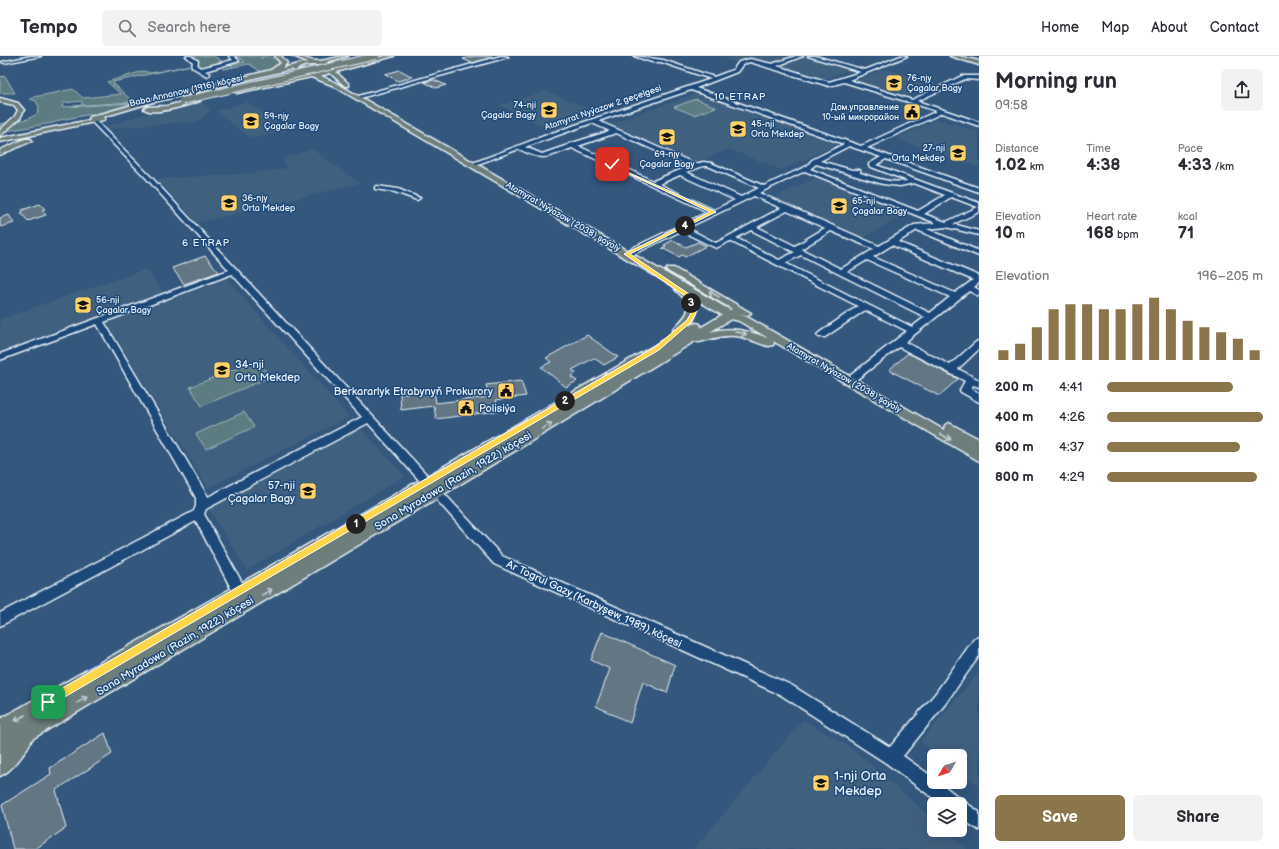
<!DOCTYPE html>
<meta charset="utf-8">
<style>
body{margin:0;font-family:"Balsamiq Sans",sans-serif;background:#f2f2f3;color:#2b2b33;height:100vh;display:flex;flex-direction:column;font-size:15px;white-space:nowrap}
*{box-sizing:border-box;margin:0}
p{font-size:13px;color:#7c7c81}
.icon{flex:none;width:22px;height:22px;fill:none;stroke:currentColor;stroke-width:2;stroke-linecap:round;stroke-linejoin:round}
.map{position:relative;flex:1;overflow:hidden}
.panel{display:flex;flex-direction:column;background:#fff;width:300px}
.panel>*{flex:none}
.needle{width:26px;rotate:231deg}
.buttons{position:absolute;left:927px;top:693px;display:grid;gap:8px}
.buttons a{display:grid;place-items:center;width:40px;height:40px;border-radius:6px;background:#fff;box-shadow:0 4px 16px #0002;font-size:20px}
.pin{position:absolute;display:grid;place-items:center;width:34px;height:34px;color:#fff;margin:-17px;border-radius:8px;box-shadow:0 2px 6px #0006}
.km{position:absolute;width:20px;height:20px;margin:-10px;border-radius:50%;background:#222;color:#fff;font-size:11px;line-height:20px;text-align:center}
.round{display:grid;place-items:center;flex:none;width:42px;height:42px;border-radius:6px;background:#f2f2f3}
.summary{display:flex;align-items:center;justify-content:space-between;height:68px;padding:0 16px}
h1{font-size:22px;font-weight:800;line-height:30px}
.figures{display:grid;grid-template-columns:repeat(3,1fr);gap:6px;height:68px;padding:4px 16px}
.figures div{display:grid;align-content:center}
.figures b{font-size:17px;font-weight:800}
.figures small{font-size:11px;font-weight:400}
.figures p{font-size:11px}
.chart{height:112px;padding:8px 16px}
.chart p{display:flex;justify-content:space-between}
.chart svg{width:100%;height:72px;margin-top:4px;stroke:#8a764a;stroke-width:6}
.button{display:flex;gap:8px;margin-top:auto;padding:8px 16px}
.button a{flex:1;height:46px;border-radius:6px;background:#8a764a;color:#fff;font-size:16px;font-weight:800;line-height:46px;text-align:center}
.button a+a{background:#f2f2f3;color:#2b2b33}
ul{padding:0 16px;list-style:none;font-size:13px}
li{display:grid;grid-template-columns:64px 48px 1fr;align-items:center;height:30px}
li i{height:10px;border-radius:5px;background:#8a764a}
header{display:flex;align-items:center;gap:24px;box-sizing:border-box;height:56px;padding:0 20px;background:#fff;border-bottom:1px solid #e1e1e2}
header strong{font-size:19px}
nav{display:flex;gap:22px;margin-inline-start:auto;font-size:14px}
.search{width:280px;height:36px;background:#f2f2f3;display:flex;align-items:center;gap:10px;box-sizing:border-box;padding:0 14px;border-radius:6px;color:#7c7c81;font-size:15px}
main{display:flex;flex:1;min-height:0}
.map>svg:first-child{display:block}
.built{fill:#41607f}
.green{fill:#5c7c81;stroke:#a2b6bc}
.building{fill:#637684;stroke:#e8f1f8}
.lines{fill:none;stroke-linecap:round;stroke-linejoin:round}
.minor-casing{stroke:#e8f1f8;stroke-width:3}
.major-casing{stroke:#e8f1f8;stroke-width:3}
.minor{fill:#1f4a7a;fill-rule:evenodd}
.major{fill:#6d7e7c;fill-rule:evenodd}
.major-bridge-casing{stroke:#e8f1f8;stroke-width:8;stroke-linecap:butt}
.major-bridge{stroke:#6d7e7c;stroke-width:6}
.oneway{stroke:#c3ced3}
.route{fill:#ffd54a;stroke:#fff}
.labels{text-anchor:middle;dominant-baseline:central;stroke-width:3;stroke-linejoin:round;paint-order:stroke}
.far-poi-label{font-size:9px;fill:#e8f1f8;stroke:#1f4a7a;text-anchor:start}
.far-street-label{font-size:9px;fill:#e8f1f8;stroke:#1f4a7a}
.far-neighbourhood-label{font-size:10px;letter-spacing:1px;fill:#e8f1f8;stroke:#1f4a7a}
.poi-label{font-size:11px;fill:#e8f1f8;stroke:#1f4a7a;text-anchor:start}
.street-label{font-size:11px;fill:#e8f1f8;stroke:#1f4a7a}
.near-poi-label{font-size:13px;fill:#e8f1f8;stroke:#1f4a7a;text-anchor:start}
</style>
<header>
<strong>Tempo</strong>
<div class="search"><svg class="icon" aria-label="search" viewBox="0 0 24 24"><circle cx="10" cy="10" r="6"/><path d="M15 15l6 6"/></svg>Search here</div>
<nav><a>Home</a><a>Map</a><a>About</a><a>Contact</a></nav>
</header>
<main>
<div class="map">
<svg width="979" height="793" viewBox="0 0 979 793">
<rect width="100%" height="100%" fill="#33577d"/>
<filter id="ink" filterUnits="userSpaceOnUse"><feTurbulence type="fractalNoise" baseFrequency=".025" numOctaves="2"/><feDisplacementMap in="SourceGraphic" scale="8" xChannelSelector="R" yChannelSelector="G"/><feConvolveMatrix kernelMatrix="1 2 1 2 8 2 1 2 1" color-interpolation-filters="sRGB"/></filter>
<g filter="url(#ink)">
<path class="built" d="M734,0h47l8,2 -19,7 -20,-6 -13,4 -13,-4z
M808,1l42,12 -28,11 -43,-13z
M885,13l52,15 -33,14 -52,-16z
M546,35l54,23 -48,17 -53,-26z
M697,37l140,51 -55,26 -53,-21 -36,15 -85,-39z
M200,45l11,8 -10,10 -7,3 -48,3 -37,4 -1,-3 37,-12z
M247,46l41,28 -36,9 -37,-28z
M936,63l43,13v35l-83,-28z
M312,93l48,34 -163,40 -40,-44 96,-6 35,-5 -7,-9z
M817,121l90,36 -45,26 -90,-40z
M146,213l18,23 -164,60v-33z
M227,223l122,138 -141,71 -101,-165z
M358,370l47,50 -158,94 -40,-64z
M979,616v114l-19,-14v-16h-21l-19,-14z
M803,664l46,26 85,74v10h12l21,19h-273z"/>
<path class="green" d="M191,0h23l12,8 -24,5v-2h-3l1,-2h-4l2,-4z
M237,0h21l3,2h2l-2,-2h8l11,6v2l-9,6 -33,9 -2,-1 25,-6 -12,-8 -26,5 10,-2 -3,-3 15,-2z
M191,9l-78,17 1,2 -1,1h2l17,16 -1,1 -58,4 9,-1v-4l-19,2 -1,4 72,-4 14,-5 3,2h-2l-41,11 -48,9 -7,3 -53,9v-8l28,-5 9,-5 2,-7 -3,-6 -6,-2 4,-2 39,-8 10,9 38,-4 -14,-12 36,-11 8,2z
M5,20l10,17h-15v-16z
M696,43l20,8 -22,8 -20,-8z
M258,304l12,17 -68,29 -12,-19z
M244,356l10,15 -48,22 -10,-15z"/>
<path class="building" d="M474,0h18v1l-20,6 -9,-4z
M400,14l13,7 -15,4 -13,-7z
M434,24l12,5 -10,3 -12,-6z
M40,148l5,5 -3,1 4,5 -18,6 -7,-8 2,-1 -1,-2z
M9,159l5,8 -14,4v-9z
M673,184l13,7 12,-5 8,4 -21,11 -3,-2 -3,2 -17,-9 4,-2 -2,-1z
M205,200l14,16 -35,12 -12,-16z
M587,279l31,22 -14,8 -10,-7 -22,12 4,3 -5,4 6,4 -11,6 -25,-20 10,-5 -5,-4z
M908,297l50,26 -19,17 -50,-26z
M521,325l5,15 -30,4 3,11 -63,8 -2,-13 -33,4 -1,-16 34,-4 2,13 53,-6 -3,-12z
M602,576l73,33 -8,28 -24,-11 -13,41 -34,-17 14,-37 -19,-9z
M105,677l7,21 -56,36 10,38 -31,21h-22l-11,-44 49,-31 -1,-6z"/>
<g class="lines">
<defs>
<path id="minor" d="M31,0h10l-37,7 -2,-1z
M186,0h5l7,5 -1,5 4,2 32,-8 -4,-4h5l5,5 -34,10 5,3 -3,2 -15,-9 1,-5z
M501,0l7,1 -148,41 -5,-1z
M634,0l29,4 51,17 19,-7 6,-8 11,-3 22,5 24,-8h7l-26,10 52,16 32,-10 -53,-16h7l50,14 36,-14h6l-58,24 63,20 50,-24h17v4l-14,-1 -48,22 62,21v4l-37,-13 -75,35 112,40v4l-93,-33 -10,6 103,38v9l-26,12 26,7v4l-33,-8 -19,2 52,22v5l-62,-26 -19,12 81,34v7l-5,4 5,3v6l-10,-5 -64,51 45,23 26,-23 3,-1v8l-21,20 21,11v7l-6,-2 -2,4 8,4v9l-18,-10 -1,-2 5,-9 -66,-34 -47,36h-6l-2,-2 2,-2 61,-48 -42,-21 -40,27h-6l-2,-2 2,-2 39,-27 -128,-65 -14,7 -35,-17 -51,25h-6v-4l84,-40 -136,-64c-25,9 -27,14 -53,1l-44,16 -5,-1 82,-31 159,-54 -50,-17h-9zM750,6l79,24 15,-4 93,29 -76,35 -165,-58 41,-16 6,-8zM691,34l153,54 -32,16 -5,6 -43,20 -53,-23 -8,-1 -7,2 -98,-43zM592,67l18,8 -41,13 -1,1 -26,9 -17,-7zM616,77l74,33 -37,15 -75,-35zM849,90l32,11 -12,7v2l39,15c-17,3 -33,-3 -48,-8v-3h-8l-32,-9zM816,108l67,20 17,2 14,-3 31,12 -27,16 -108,-42zM703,110h5l51,22 -18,9 -55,-25zM805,115l131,52 -22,2 -35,21 -120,-53zM680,119l55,25 -21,10 -55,-26zM754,140l27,12 -65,35 -29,-15zM951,141l27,10 -32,15 -22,-8zM787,155l38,17 -30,18 -38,-19zM751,174l41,21 3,1 -16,8 -43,-22zM831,175l43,18 -33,20 -40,-20zM892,189l81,35 -18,13 -82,-36zM801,199l124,62 -13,10 -127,-64zM867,204l83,37 -20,16 -83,-41z
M94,63l58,59 350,378 289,129 99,62 45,-53 39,-55 5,-2v19l-34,48 -42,52 31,22v4h5l23,18 17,12v18l-19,-12v-14h-19l-55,-41 -105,-68 -287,-131 -126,-141 -162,86 -2,5 41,74 2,4 -2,4 -5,2 -5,-2 -39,-75 -196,105v-13l194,-102 2,-5v-8l-99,-174 -97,36v-6l229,-84 -81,-90 -56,-58v-2zM232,218l130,143 -154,80 -104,-175z
M377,130l21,3 22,9 -3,2 -22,-8 -20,-3v-2z"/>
<path id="major" d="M275,0h6l6,7 -5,5 26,-6 -15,-6c9,0 15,4 22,5 8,1 23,-5 33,-5l-22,6 6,2 3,5 50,-13h9l-58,16 13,12v2h-4l-15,-13 -9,3 15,7 394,227 2,-1 -66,-39 2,-2h6l77,45 -5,3 -8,-2 9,3 197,113 1,-5 4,-2 30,16v22l-206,-120 1,2 -1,2 -4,1c-7,-1 -14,-5 -21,-7 -19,-7 -31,-1 -49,3l-4,-1 -254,155 -409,243c-5,12 -21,33 -32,37v-57l234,-132 442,-254 -3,-3c6,-9 20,-16 13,-29 -3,-5 -8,-8 -11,-12l1,-1 -344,-203 -21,-8 -74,16 -3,-2 69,-15 -8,-2 -3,-5 -142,34 -47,14 2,2 -1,1 -104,22v-4l90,-18 -1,-2 1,-1 56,-16 125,-31 10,-7zM320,9l10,3c-9,6 -24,9 -33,2 6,-6 15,-5 23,-5zM695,243l27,16 -22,13 1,-2 -1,-2 -4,-1 -7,3c7,-9 11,-17 6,-27zM731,263l8,2 31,18c-20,-8 -39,-13 -60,-7z
M950,0h9l20,5v4z
M0,42l18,5 6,7 -4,8 -20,18v-6l15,-14 3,-6 -4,-5 -14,-3z
M198,42l2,1v2c-12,4 -46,15 -56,8l3,-2 20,-1z
M25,83h6l1,2 -32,14v-5z"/>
</defs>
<use href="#minor" class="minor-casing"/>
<use href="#major" class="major-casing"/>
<use href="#minor" class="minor"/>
<use href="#major" class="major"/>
<defs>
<path id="major-bridge" d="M182,45l194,-45"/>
</defs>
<use href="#major-bridge" class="major-bridge-casing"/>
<use href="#major-bridge" class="major-bridge"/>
</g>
<defs><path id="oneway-shaft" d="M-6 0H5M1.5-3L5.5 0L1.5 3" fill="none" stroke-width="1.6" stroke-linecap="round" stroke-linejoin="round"/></defs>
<g class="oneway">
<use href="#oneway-shaft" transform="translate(714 238) rotate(-150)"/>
<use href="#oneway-shaft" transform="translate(741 277) rotate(13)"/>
<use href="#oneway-shaft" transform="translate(547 370) rotate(-31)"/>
<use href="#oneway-shaft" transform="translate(946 381) rotate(30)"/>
<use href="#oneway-shaft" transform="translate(267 536) rotate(-30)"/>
<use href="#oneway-shaft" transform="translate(82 644) rotate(-31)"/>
<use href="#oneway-shaft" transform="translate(20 662) rotate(150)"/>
</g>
</g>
<path class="route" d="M610,108l106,48 -86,42 59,40 7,14v5l-5,9 -32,28 -608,355 -3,1 -3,-1 -2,-3 2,-4 610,-351 32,-27 4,-7v-5l-6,-12 -61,-42 86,-42 -100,-47z"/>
<defs>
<symbol id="school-square" viewBox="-11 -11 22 22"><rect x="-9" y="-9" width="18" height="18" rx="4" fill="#ffd166" stroke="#1f4a7a"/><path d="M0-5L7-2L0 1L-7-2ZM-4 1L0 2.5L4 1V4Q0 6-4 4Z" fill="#111"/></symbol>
<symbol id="civic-square" viewBox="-11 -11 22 22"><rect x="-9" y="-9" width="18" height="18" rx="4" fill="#ffd166" stroke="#1f4a7a"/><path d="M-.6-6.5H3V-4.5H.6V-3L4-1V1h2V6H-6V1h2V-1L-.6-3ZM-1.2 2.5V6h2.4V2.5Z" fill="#111"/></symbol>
</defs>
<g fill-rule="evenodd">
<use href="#school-square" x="884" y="17" width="20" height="20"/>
<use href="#school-square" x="539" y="44" width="20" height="20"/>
<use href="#civic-square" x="902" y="46" width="20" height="20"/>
<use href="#school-square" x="241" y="55" width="20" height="20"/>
<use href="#school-square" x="728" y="63" width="20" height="20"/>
<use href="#school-square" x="657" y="71" width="20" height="20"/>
<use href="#school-square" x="948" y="87" width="20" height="20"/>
<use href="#school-square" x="219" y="137" width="20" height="20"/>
<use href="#school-square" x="829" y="140" width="20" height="20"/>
<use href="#school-square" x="73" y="239" width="20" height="20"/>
<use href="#school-square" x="212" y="304" width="20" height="20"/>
<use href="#civic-square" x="496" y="325" width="20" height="20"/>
<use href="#civic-square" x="456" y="342" width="20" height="20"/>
<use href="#school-square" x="298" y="425" width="20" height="20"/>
<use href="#school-square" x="811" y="717" width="20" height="20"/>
</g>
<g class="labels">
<g class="far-poi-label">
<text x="907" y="22">76-njy<tspan x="907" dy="10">Çagalar Bagy</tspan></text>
<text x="536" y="49" text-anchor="end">74-nji<tspan x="536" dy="10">Çagalar Bagy</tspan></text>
<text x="899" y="51" text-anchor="end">Дом.управление<tspan x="899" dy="10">10-ый микрорайон</tspan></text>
<text x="264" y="60">59-njy<tspan x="264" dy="10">Çagalar Bagy</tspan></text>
<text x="751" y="68">45-nji<tspan x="751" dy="10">Orta Mekdep</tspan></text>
<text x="945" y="92" text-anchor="end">27-nji<tspan x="945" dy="10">Orta Mekdep</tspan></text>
<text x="667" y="98" text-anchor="middle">69-njy<tspan x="667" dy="10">Çagalar Bagy</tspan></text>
<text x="242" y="142">36-njy<tspan x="242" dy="10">Orta Mekdep</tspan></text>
<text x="852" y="145">65-nji<tspan x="852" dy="10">Çagalar Bagy</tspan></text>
<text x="96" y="244">56-nji<tspan x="96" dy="10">Çagalar Bagy</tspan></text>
</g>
<g class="far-street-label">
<text transform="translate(186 35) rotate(-13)">Baba Annanow (1916) köçesi</text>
<text transform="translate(603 52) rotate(-19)">Atamyrat Nyýazow 2 geçelgesi</text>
<text transform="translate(563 161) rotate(30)">Atamyrat Nyýazow (2038) şaýoly</text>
<text transform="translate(844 322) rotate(30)">Atamyrat Nyýazow (2038) şaýoly</text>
</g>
<g class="far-neighbourhood-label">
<text x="740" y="41">10 ETRAP</text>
<text x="206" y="187">6 ETRAP</text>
</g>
<g class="poi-label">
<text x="235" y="308">34-nji<tspan x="235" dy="13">Orta Mekdep</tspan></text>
<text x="493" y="335" text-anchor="end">Berkararlyk Etrabynyň Prokurory</text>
<text x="479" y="352">Polisiýa</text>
<text x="295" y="429" text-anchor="end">57-nji<tspan x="295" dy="13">Çagalar Bagy</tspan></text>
</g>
<g class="street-label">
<text transform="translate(453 425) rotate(-31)">Sona Myradowa (Razin, 1922) köçesi</text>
<text transform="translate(594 548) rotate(25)">Ar Togrul Gazy (Karbyşew, 1989) köçesi</text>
<text transform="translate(175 590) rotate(-31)">Sona Myradowa (Razin, 1922) köçesi</text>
</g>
<g class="near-poi-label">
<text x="834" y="720">1-nji Orta<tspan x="834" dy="15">Mekdep</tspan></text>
</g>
</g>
</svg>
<div class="buttons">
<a><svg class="needle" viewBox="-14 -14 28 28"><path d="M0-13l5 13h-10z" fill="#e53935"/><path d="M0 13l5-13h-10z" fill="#7c7c81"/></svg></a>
<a><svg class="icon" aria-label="layers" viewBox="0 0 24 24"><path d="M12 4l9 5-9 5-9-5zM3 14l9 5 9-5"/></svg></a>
</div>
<div class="pin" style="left:48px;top:646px;background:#1e9e55"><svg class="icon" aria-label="arrive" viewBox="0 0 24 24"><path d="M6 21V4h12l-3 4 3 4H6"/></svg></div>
<div class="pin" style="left:612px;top:108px;background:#d93025"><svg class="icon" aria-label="check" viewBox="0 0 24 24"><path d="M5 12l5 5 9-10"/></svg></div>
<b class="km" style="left:356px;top:468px">1</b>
<b class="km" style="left:565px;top:345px">2</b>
<b class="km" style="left:691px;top:247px">3</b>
<b class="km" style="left:685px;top:170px">4</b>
</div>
<section class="panel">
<div class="summary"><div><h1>Morning run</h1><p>09:58</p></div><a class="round"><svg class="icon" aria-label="share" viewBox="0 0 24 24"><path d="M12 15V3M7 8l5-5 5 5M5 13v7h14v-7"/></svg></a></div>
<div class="figures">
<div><p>Distance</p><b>1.02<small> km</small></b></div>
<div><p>Time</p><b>4:38</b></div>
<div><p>Pace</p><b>4:33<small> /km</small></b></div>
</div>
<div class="figures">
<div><p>Elevation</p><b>10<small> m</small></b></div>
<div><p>Heart rate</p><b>168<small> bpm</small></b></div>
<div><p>kcal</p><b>71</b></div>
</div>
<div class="chart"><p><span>Elevation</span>196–205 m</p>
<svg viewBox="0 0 160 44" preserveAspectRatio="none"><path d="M5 44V38M15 44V34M25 44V24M35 44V13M45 44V10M55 44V10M65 44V13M75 44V13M85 44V10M95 44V6M105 44V13M115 44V20M125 44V24M135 44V27M145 44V31M155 44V38"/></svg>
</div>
<ul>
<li><b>200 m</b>4:41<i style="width:81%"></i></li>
<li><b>400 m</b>4:26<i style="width:100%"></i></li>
<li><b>600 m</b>4:37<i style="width:85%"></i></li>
<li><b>800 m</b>4:29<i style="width:96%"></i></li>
</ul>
<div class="button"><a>Save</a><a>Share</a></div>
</section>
</main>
